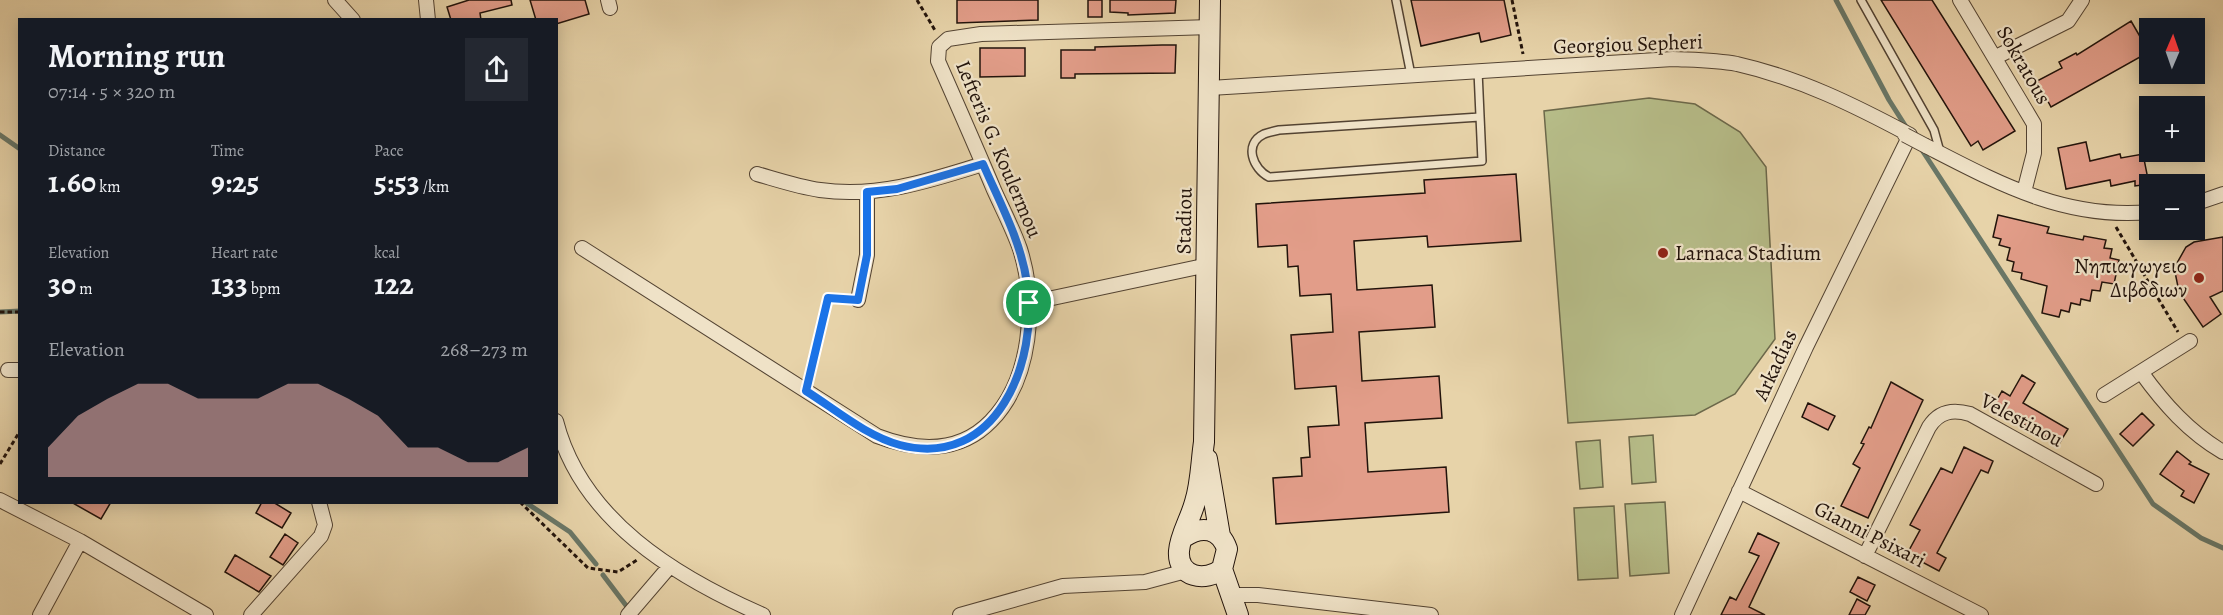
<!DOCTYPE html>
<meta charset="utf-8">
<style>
body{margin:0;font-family:Alegreya,serif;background:#242831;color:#f1f3f6;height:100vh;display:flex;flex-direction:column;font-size:22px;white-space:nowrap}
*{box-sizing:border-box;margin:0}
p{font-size:20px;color:#9ea1a6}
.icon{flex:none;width:33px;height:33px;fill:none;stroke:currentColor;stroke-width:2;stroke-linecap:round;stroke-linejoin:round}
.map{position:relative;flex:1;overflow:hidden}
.side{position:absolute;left:18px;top:18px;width:540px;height:486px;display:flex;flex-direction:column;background:#171b24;border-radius:0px;box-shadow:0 3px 15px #0003}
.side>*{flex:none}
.needle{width:39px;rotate:2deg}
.controls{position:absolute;left:2139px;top:18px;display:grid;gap:12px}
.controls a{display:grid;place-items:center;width:66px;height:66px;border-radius:0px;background:#171b24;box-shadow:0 3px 15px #0003;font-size:30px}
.pin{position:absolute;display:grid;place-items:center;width:51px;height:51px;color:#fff;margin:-26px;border:3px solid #fff;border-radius:50%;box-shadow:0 2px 6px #0007}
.round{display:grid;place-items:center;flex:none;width:63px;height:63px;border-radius:0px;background:#242831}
.summary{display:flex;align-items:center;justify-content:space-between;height:102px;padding:0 30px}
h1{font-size:33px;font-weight:700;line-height:45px}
.metrics{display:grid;grid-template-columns:repeat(3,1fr);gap:9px;height:102px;padding:6px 30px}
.metrics div{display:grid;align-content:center}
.metrics b{font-size:30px;font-weight:700}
.metrics small{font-size:16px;font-weight:400}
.metrics p{font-size:16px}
.chart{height:168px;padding:12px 30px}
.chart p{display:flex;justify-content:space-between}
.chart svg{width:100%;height:108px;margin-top:6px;fill:#c59692;opacity:.7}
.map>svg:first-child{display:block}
.green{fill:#b6bc88;stroke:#6c684a;stroke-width:1.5}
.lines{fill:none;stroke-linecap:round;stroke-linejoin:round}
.stream{stroke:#697767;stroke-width:5}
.building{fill:#e29d89;stroke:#22130b;stroke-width:1.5}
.lane-casing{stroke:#534332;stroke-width:10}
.street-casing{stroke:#534332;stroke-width:16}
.secondary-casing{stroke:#22130b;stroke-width:22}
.path{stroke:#22130b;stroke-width:3;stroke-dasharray:4.5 3;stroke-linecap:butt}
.lane{stroke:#efe2c7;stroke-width:7}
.street{stroke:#efe2c7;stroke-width:14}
.secondary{stroke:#efe2c7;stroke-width:20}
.street-bridge-casing{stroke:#534332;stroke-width:16;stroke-linecap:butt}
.street-bridge{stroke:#efe2c7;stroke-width:14}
.route-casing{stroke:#fff;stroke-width:12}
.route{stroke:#1a73e8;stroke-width:8}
.poi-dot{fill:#8f2418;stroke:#efe2c7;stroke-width:2}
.labels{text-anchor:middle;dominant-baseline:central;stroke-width:4.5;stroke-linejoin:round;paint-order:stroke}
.street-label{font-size:21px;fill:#22130b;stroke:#efe2c7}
.poi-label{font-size:21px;fill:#22130b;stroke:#efe2c7;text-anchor:start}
</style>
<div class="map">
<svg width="2223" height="615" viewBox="0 0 2223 615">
<rect width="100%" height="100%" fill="#e7d3a9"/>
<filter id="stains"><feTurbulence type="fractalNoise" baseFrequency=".00333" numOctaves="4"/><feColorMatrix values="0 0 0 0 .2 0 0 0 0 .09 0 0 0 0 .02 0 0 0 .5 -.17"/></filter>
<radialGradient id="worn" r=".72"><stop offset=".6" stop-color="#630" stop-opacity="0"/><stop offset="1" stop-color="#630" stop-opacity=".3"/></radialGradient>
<path class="green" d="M1649,98l46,6 45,28 26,35 9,172 -40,55 -40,21 -127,8 -24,-312z
M1653,435l3,47 -24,2 -3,-47z
M1600,440l3,47 -23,2 -4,-47z
M1665,502l4,71 -39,3 -5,-72z
M1614,506l4,72 -40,2 -4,-72z"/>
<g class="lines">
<path class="stream" d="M1836,0l53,100 19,30
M0,135l20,14
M1920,147l233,357 48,34 22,10
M0,312l20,-1
M525,502l45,30 26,32
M603,575l28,37"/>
</g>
<path class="building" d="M469,0h42l1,5 -32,8 1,7h-30l-4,-13z
M530,0h55l4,14 -33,10v-4h-20z
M957,0h81v20l-81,3z
M1088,0h14v17h-14z
M1110,0h66l-1,13 -47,2v-2l-18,-1z
M1411,0h93l7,35 -30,7 -2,-9 -58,13z
M1881,0h51l83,131 -32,19 -5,-9 -7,5z
M2131,21l18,31 -98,55 -14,-26 25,-13 -3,-6 17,-9 1,2z
M1162,45h14l-1,28 -100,1v4h-14v-28h34v-3z
M980,48h45v28l-45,1z
M2086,142l4,19 30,-7 1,4 22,-4 6,30 -14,2v-5l-24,5 -1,-6 -44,9 -8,-41z
M1516,174l5,67 -93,6 -1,-11 -73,5 3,49 75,-5 3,42 -76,5 3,49 77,-5 3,42 -77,5 3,49 78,-5 3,45 -173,12 -3,-46 29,-2 -1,-18 9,-1 -2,-30 31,-2 -3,-39 -41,3 -4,-54 42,-3 -2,-38 -31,2 -2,-30 -10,1 -1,-22 -29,2 -2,-43 169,-11 -1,-13z
M1998,215l51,12 -2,6 36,7 1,-4 22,4 -2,8 8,1 -2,9 9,2 -5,24 -12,-2 -2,9 -8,-1 -2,11 -9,-2 -1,6 -9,-2 -2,9 -8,-2 -2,7 -17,-4 5,-27 -26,-7 1,-6 -10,-2 2,-9 -7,-2 3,-12 -11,-3 2,-6 -8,-2z
M2223,237v54l-13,6 11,17 -18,13 -24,-35 -4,-20 2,-9 9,-16 8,-5z
M2022,375l13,8 -12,20 45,26 -9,15 -66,-37 9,-16 8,5z
M1891,382l32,18 -55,118 -27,-12 19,-38 -7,-4 11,-20 -3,-1 8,-16 2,1z
M1808,403l27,13 -7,14 -26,-13z
M2142,413l12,12 -21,21 -13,-12z
M1964,447l29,14 -5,12 -7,-3 -44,83 9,5 -7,13 -32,-17 13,-24 -10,-5 31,-57 11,5z
M2177,451l14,11 -2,2 20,10 -15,29 -13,-7 3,-5 -24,-17z
M71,502h40l-10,17z
M262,502h11l18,11 -9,15 -26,-15z
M1758,533l21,10 -30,64 16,8h-44l9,-18 6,3 23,-44 -10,-4z
M285,534l13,9 -15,22 -13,-8z
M235,555l36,21 -12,16 -34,-20z
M1858,577l17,8 -8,16 -17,-9z
M1857,599l13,7 -5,9h-16z"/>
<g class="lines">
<defs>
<path id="lane" d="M1396,0l15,75
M1861,0l73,130 6,22
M1478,71l4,90 -213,16c-16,-8 -26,-33 -5,-43 5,-2 10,-3 15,-4l201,-13"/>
<path id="street" d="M335,0l18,20
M426,0l2,20
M608,0l2,8
M1960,0l74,124v29l-10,39
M1996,57l72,-36 14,-21
M1210,88l463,-29c21,1 43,1 64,5 62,14 117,41 173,71h-5
M1926,146c72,37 139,74 224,66
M757,174c21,6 42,13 63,16 58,8 109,-9 163,-26
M2194,204l29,-10
M582,248l295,188c39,15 82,18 114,-15 41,-42 46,-118 29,-172 -7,-20 -17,-39 -26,-59 -18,-43 -37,-86 -56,-129l1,-14 9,-8 33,-5 230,-7
M858,300l9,-45v-63
M1029,303l179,-38
M8,370h12
M2141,372c23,32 48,60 82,80
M2104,395l86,-54
M556,421c25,99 120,156 207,194
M1739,491l242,124
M0,500l80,41 126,74
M1865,556l64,-129c10,-16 24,-18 41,-13l126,70
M1233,595h25l173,20
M40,615l40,-74
M251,615l70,-79 4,-11 -6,-23
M628,615l42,-49
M960,615l103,-29 82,-4 41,-11
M1682,615l124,-268 104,-212"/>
<path id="secondary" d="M1207,459l13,77
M1184,537c18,-12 36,-9 43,12l-5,20c-16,13 -45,9 -43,-18 1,-16 12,-33 16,-49 6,-19 6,-40 9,-60l6,-442
M1222,569l16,46"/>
</defs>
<use href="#lane" class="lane-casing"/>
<use href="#street" class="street-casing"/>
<use href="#secondary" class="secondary-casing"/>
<path class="path" d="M917,0l19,32
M1512,0l11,54
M2116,227l62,105
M0,312h20
M810,374l18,-76 17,1
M0,464l20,-33
M520,502l68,66 30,4 19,-12"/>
<use href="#lane" class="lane"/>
<use href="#street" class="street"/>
<use href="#secondary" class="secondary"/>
<defs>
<path id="street-bridge" d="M1905,135l21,11"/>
</defs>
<use href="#street-bridge" class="street-bridge-casing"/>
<use href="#street-bridge" class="street-bridge"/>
</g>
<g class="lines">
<defs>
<path id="route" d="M983,164c17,39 38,77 44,119 12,78 -30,187 -127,162 -34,-9 -65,-36 -94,-54l22,-93 30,2 9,-45v-63l30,-3z"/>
</defs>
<use href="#route" class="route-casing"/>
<use href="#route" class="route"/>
</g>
<g class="poi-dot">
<circle cx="1663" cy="253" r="6"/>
<circle cx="2199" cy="278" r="6"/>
</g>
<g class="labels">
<g class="street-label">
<text transform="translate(1628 44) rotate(-2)">Georgiou Sepheri</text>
<text transform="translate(2024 65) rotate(60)">Sokratous</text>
<text transform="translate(999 149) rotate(67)">Lefteris G. Koulermou</text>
<text transform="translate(1184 221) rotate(-89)">Stadiou</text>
<text transform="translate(1775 365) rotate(-65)">Arkadias</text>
<text transform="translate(2022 420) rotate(28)">Velestinou</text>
<text transform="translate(1870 534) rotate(27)">Gianni Psixari</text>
</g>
<g class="poi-label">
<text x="1675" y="253">Larnaca Stadium</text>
<text x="2187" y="266" text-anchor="end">Νηπιαγωγειο<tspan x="2187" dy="24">Διβδδιων</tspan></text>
</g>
</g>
<rect width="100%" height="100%" filter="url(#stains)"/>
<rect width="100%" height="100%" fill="url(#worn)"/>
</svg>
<div class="controls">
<a><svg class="needle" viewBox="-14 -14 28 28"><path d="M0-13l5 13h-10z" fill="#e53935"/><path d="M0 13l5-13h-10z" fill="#9ea1a6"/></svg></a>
<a>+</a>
<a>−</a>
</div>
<div class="pin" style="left:1029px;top:303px;background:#1e9e55"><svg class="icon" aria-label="arrive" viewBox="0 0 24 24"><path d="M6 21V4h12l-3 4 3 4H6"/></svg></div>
<section class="side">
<div class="summary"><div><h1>Morning run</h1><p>07:14 · 5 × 320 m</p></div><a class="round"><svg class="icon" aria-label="share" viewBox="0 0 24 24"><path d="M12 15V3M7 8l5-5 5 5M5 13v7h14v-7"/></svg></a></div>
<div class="metrics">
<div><p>Distance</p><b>1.60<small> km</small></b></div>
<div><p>Time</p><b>9:25</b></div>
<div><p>Pace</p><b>5:53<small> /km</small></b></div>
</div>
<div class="metrics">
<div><p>Elevation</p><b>30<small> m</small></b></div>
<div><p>Heart rate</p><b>133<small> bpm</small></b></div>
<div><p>kcal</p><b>122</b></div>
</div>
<div class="chart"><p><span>Elevation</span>268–273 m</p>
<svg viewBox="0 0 160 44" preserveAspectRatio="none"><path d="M0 44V32L10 19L20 12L30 6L40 6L50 12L60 12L70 12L80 6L90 6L100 12L110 19L120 32L130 32L140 38L150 38L160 32V44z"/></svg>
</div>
</section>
</div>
